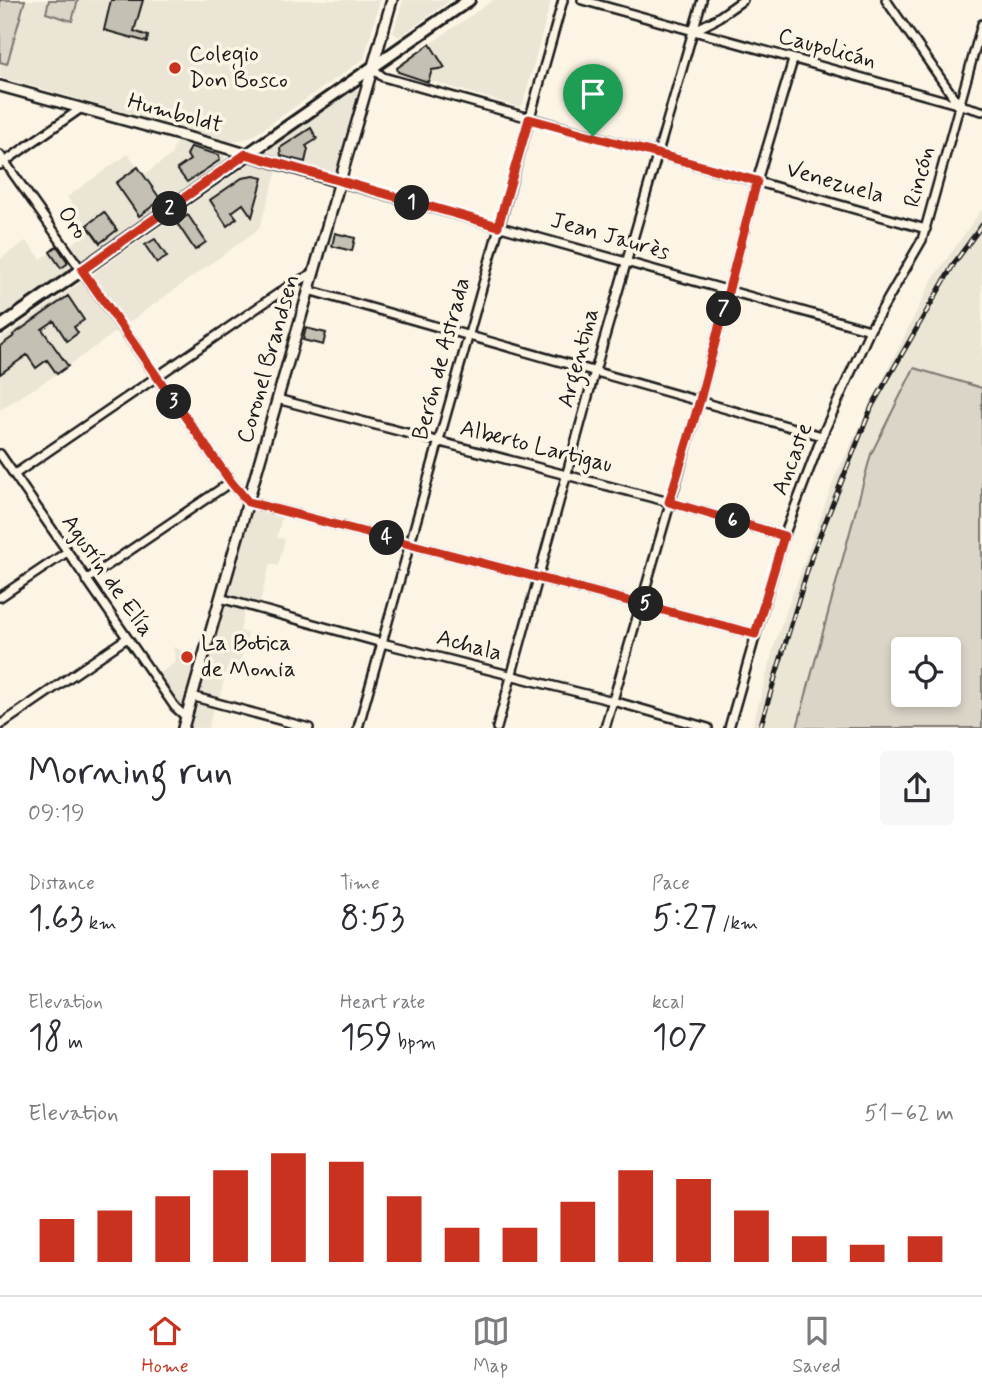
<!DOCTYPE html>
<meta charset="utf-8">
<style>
body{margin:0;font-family:Mynerve,sans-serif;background:#f7f7f7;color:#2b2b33;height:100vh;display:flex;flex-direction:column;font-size:26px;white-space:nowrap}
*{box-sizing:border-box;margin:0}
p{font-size:23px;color:#7c7c81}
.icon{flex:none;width:38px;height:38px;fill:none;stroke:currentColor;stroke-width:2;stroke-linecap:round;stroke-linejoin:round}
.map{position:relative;height:728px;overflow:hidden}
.drawer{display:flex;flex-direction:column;background:#fff;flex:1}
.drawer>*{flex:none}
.buttons{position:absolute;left:891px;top:637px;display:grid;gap:14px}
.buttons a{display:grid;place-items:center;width:70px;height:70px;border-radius:7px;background:#fff;box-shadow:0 4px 10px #0003;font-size:35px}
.pin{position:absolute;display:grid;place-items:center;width:60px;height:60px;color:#fff;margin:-72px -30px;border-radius:50% 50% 50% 0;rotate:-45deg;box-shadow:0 0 7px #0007}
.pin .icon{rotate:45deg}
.km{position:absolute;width:35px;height:35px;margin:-18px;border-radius:50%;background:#222;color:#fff;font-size:19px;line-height:35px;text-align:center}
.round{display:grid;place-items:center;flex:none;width:74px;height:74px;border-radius:7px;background:#f7f7f7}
.overview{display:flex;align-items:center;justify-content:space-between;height:119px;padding:0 28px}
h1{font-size:38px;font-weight:600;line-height:52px}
.metrics{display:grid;grid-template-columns:repeat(3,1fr);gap:10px;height:119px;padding:7px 28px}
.metrics div{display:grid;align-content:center}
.metrics b{font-size:35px;font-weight:600}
.metrics small{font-size:19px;font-weight:400}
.metrics p{font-size:19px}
.chart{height:196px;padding:14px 28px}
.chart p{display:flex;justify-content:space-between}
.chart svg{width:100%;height:126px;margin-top:7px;stroke:#c8321e;stroke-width:6}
.tabs{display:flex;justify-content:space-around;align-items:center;height:98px;border-top:2px solid #e1e1e2;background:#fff;font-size:19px;color:#7c7c81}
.tabs a{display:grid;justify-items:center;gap:4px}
.tabs .active{color:#c8321e}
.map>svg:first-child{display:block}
.built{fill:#ebe5d6}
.green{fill:#dbd5c8;stroke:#7c7872;stroke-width:2;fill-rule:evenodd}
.building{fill:#c4c0b3;stroke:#1c1c1c;stroke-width:2}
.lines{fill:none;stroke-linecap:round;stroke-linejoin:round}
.minor-casing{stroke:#1c1c1c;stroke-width:12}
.tertiary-casing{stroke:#1c1c1c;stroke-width:14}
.secondary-casing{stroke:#1c1c1c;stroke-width:16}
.minor{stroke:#fcf5e5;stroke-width:7}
.tertiary{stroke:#fcf5e5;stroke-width:9}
.secondary{stroke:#fcf5e5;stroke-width:10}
.rail-casing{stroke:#1c1c1c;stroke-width:5}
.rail{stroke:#fcf5e5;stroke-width:2.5;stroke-dasharray:8;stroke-linecap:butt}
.route-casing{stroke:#fff;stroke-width:14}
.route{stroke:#c8321e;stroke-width:9}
.poi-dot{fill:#c8321e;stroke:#fcf5e5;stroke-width:2.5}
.labels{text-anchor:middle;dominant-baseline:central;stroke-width:7;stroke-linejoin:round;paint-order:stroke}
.street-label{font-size:23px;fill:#1c1c1c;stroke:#fcf5e5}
.poi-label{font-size:23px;fill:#1c1c1c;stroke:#fcf5e5;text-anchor:start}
</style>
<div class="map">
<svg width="982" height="728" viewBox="0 0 982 728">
<rect width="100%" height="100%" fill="#fcf5e5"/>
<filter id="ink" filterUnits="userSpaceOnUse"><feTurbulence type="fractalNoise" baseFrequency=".0143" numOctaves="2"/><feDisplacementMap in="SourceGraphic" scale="14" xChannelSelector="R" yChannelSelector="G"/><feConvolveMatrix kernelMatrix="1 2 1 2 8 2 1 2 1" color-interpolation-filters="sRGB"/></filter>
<g filter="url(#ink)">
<path class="built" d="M0,0h380l-16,59 -114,79 -19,4 -231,-65z
M403,0h48l-52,37 -6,-4z
M493,0h58l-28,104 -4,3 -121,-36 -1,-4z
M355,89l3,1 1,6 -22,78 -70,-18 -1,-3 3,-5z
M177,140l47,14 2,5 -143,101 -4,-2 -10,-12 22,-16 -24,-33 61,-43 16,21 27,-20z
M255,162l23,6 -19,61 -202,145 -57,36v-71l251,-176z
M982,209v179l-68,-19 -43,85 -74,274h-45l24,-88 59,-163 97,-197z
M26,241l15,18 19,-14 11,17v7l-71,50v-60z
M256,509l26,7 -5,21 8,2 -7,27 -8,-2 -11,42 -27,-7 -6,-7 24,-80z
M225,606l20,5 -5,20 8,3 -10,37 -11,-3 -8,32 -16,-5 -4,-7 22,-78z
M173,647l25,9 -12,45 -5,3 -5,-1 -19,-28 19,-13z
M199,702l15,4 -6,22h-20l6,-24z"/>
<path class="green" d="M0,0h25l-18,64 -7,-2z
M49,0h29l-6,21 -26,-8z
M914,368l68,20v340h-185l74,-274zM903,649h45v46h-45z"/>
<path class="building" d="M111,0h32l-9,31 14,5 -1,6 -43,-12z
M430,44l15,24 -13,2 -4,12 -30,-10 -1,-4z
M311,128l6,11 -11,7 2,3 -3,13 -24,-6 -1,-8z
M191,147l28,8 1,5 -33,22 -10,-13 13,-9 -3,-5z
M138,167l23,33 -22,16 -23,-33z
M254,176l9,2 -11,39 -9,-13 -11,8 5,6 -10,8 -17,-26 32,-22z
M104,212l13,18 -17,13 -13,-18z
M188,215l18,27 -11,8 -18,-27z
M335,233l20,5 -3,13 -20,-5z
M155,239l12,18 -10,6 -12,-18z
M57,246l10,15v3l-6,4 -11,-16z
M68,296l16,24 -10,7 4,6 -11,8 -13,-20 -12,8 26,37 -11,8 -10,-14 -11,8 -9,-13 -27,19v-28l14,-10 -1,-1z
M306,328l20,5 -3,12 -20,-5z"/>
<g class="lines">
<defs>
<path id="minor" d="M582,0l400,111
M886,0l73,105
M693,31l20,-10 30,-21
M372,68l11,9 543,152
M0,155l231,327 17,20 507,132
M0,165l80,-56
M339,182l531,148
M308,290l514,146
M277,399l392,103 115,34
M0,454l175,253 11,10
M15,474l277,-190 22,-11
M86,580l145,-98
M0,597l67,-45
M220,598l162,45 231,58 95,27
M191,696l118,32
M0,725l127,-87
M358,728l205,-728
M497,728l98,-357 107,-371
M605,728l95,-328 57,-219 36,-121
M729,728l55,-192 38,-100 48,-106 52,-90 60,-216"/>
<path id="tertiary" d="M0,86l223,61 116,35
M183,728l209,-728"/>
<path id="secondary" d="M0,327l469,-327"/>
</defs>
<use href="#minor" class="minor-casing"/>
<use href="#tertiary" class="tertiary-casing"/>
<use href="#secondary" class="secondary-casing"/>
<use href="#minor" class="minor"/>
<use href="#tertiary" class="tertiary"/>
<use href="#secondary" class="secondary"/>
<defs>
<path id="rail" d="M760,728l52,-173 60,-149 83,-144 27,-37"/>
</defs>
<use href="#rail" class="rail-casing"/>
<use href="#rail" class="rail"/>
</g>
</g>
<g class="lines" filter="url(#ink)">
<defs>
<path id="route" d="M529,119l228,62 -57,219 -31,102 115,34 -29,98 -507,-132 -17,-20 -149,-212 164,-116 252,72z"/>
</defs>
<use href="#route" class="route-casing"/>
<use href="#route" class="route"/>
</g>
<g class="poi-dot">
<circle cx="175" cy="68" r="7"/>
<circle cx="187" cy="657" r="7"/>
</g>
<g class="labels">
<g class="street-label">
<text transform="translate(827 49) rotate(15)">Caupolicán</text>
<text transform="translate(175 114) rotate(15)">Humboldt</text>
<text transform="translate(920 177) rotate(-75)">Rincón</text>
<text transform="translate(835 183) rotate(16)">Venezuela</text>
<text transform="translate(72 223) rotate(54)">Oro</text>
<text transform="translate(610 237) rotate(16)">Jean Jaurès</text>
<text transform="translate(579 358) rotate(-75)">Argentina</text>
<text transform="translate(269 359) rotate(-74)">Coronel Brandsen</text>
<text transform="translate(442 359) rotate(-75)">Berón de Astrada</text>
<text transform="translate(536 447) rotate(14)">Alberto Lartigau</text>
<text transform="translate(793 459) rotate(-69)">Ancaste</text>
<text transform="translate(107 576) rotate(55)">Agustín de Elía</text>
<text transform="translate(469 646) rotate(15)">Achala</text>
</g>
<g class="poi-label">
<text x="189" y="55">Colegio<tspan x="189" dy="26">Don Bosco</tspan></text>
<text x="201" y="644">La Botica<tspan x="201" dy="26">de Monia</tspan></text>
</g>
</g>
</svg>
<div class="buttons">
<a><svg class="icon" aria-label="locate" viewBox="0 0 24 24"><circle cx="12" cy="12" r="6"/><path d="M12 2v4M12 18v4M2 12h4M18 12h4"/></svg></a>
</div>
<div class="pin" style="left:593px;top:136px;background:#1e9e55"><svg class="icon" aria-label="arrive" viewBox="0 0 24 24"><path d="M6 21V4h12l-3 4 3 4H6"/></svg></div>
<b class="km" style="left:412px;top:203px">1</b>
<b class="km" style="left:170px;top:209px">2</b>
<b class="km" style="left:174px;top:402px">3</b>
<b class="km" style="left:387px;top:538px">4</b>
<b class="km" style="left:646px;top:604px">5</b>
<b class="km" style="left:733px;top:521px">6</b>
<b class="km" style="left:724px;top:309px">7</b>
</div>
<section class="drawer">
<div class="overview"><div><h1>Morning run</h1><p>09:19</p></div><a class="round"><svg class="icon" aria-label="share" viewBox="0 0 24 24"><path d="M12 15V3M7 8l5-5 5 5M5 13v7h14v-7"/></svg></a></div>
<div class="metrics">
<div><p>Distance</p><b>1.63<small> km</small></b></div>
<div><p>Time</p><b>8:53</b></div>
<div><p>Pace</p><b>5:27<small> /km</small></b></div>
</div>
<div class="metrics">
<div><p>Elevation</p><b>18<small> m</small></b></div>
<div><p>Heart rate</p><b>159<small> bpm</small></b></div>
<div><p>kcal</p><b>107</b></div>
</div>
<div class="chart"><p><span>Elevation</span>51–62 m</p>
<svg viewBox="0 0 160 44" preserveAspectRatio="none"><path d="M5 44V29M15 44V26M25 44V21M35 44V12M45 44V6M55 44V9M65 44V21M75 44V32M85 44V32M95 44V23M105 44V12M115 44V15M125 44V26M135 44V35M145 44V38M155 44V35"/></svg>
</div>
</section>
<nav class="tabs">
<a class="active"><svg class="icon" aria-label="home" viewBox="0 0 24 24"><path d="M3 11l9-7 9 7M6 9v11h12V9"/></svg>Home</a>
<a><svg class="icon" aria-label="map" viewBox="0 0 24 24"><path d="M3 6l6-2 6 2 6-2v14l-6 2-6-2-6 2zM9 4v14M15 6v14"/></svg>Map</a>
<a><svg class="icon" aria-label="saved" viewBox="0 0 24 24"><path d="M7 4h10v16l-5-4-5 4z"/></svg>Saved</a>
</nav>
